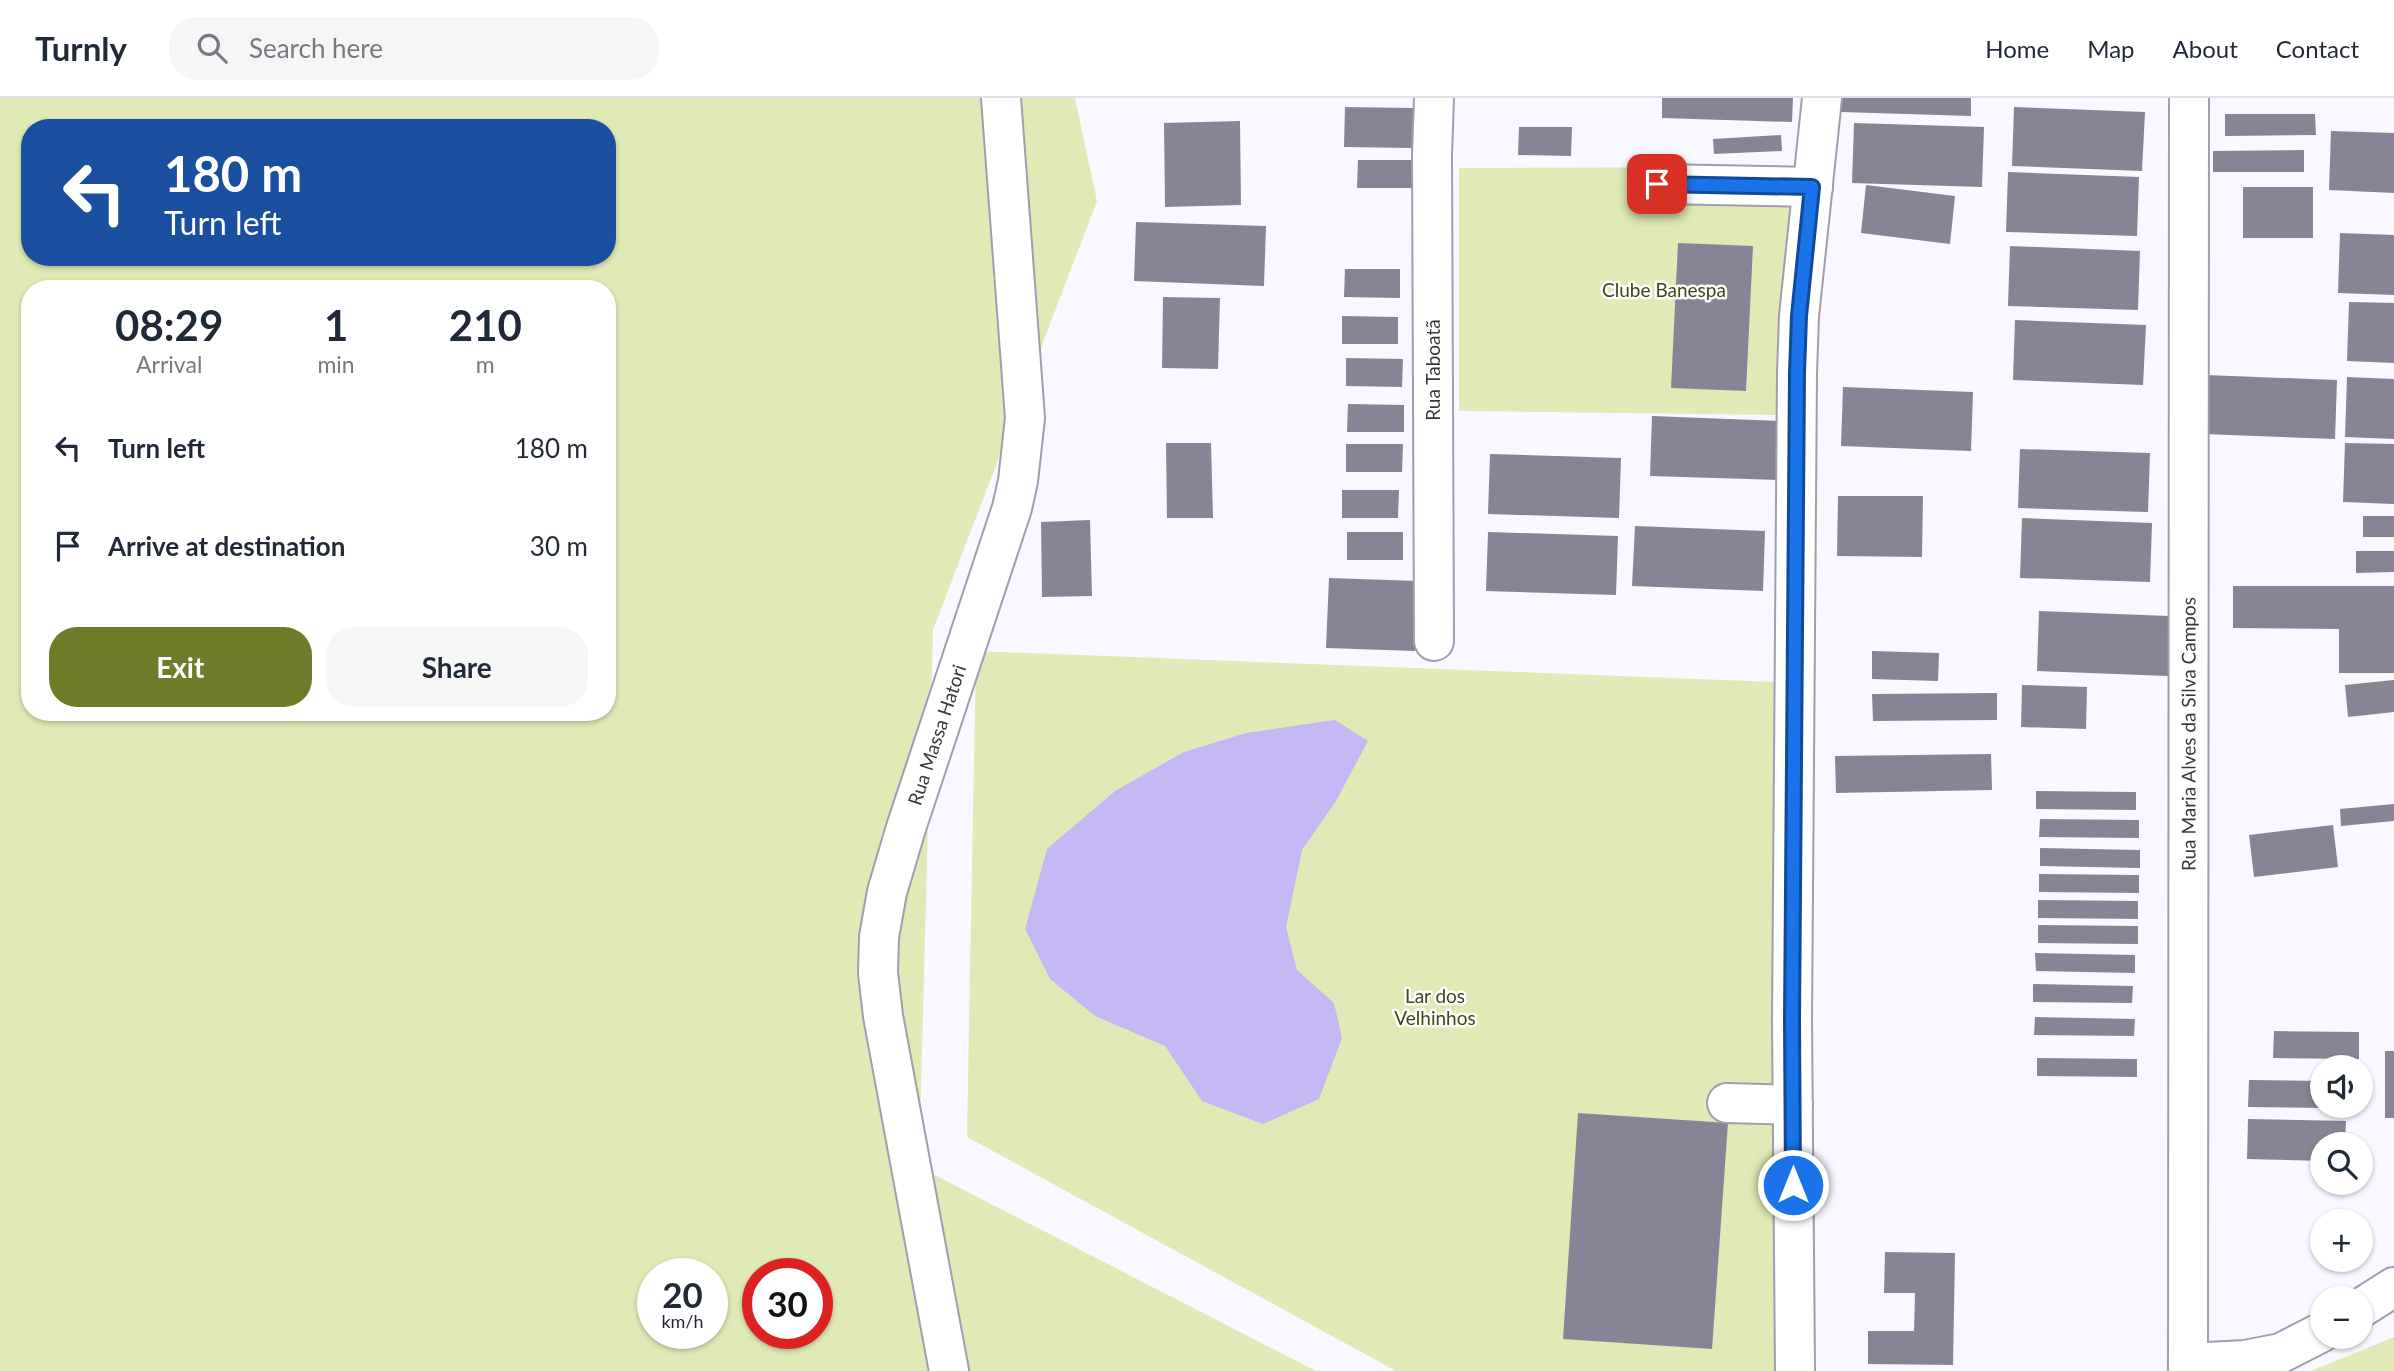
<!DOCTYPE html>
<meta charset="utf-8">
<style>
:root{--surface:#fff;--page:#f6f6f7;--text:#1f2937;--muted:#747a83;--line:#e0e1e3;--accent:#6f7b28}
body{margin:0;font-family:Lato,sans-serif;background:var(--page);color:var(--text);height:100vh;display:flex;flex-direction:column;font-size:26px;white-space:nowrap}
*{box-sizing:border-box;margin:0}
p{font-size:23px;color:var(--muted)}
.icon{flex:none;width:38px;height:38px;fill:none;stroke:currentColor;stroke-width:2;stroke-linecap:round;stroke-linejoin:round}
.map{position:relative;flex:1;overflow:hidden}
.drawer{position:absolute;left:21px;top:182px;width:595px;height:441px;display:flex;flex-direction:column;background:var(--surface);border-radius:28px;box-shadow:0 2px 5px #0004}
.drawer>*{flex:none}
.guide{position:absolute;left:21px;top:21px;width:595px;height:147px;border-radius:28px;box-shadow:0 2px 5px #0004;background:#1a4fa0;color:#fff;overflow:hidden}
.tools{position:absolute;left:2310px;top:957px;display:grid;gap:14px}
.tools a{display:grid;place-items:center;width:63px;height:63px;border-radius:50%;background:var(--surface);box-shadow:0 2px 5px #0004;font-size:35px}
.speed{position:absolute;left:637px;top:1160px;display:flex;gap:14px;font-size:35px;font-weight:700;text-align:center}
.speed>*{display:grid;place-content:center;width:91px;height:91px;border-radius:50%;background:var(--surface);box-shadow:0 2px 5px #0004;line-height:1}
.speed small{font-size:18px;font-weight:400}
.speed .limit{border:10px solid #d22;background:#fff;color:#111}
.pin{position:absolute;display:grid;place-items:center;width:60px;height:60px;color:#fff;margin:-30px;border-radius:14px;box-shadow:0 4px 10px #0006}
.me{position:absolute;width:77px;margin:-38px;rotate:0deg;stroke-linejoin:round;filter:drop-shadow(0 0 5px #0008)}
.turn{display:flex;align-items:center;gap:24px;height:147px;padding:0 28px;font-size:32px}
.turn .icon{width:91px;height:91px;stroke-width:2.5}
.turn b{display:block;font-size:49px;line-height:60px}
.eta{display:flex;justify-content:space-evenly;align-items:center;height:119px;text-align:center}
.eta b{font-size:42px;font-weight:700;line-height:49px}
.action{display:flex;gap:14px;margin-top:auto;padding:14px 28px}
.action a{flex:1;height:80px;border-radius:28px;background:var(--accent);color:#fff;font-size:28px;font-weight:700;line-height:80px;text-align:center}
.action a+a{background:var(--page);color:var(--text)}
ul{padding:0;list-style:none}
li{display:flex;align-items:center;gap:21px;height:98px;padding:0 28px}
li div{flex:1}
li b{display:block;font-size:26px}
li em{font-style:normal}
header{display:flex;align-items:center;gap:42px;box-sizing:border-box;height:98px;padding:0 35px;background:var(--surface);border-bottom:2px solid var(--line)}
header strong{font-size:33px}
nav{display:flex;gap:38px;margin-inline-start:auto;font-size:24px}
.search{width:490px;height:63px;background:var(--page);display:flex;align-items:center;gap:18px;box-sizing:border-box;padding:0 24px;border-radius:28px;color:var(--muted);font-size:26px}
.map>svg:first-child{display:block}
</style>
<header>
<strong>Turnly</strong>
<div class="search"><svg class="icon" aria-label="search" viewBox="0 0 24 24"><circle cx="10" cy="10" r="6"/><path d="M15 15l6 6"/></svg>Search here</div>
<nav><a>Home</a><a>Map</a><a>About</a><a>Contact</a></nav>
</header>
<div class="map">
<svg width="2394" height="1273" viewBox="0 0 2394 1273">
<rect width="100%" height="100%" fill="#f9f7ff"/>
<!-- green -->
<g fill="#dfeab6" fill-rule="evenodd">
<path d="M 0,0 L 1075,0 L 1097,103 L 933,532 L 919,1069 L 1316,1273 L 0,1273 ZM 30,30 L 607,30 L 607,159 L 30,159 ZM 30,191 L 607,191 L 607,614 L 30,614 ZM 653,1176 L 712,1176 L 712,1236 L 653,1236 ZM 758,1176 L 817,1176 L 817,1236 L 758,1236 Z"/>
<polygon points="1801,69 1785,317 1459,313 1459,70"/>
<polygon points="976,553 1774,584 1777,1273 1396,1273 967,1039"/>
<polygon points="2394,1239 2394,1273 2311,1273"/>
</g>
<!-- water -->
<polygon fill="#c5b6f4" points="1335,622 1368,643 1336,703 1302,752 1286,829 1297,872 1334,905 1342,940 1319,1001 1263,1026 1202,1003 1165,948 1095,918 1050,881 1025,831 1047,751 1115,693 1184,654 1246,635"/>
<!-- building -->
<g fill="#888496">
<polygon points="1662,0 1793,0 1792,24 1662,20"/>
<polygon points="1841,0 1971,0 1971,18 1841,14"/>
<polygon points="1345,9 1413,10 1413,50 1344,49"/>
<polygon points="2014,9 2145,14 2142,73 2012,68"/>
<polygon points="2225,16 2315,16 2316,37 2225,38"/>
<polygon points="1240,23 1241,107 1165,109 1164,25"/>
<polygon points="1854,25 1984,29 1982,89 1852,85"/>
<polygon points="1519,29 1572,29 1571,58 1518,57"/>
<polygon points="2331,33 2394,35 2394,95 2329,92"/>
<polygon points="1781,37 1782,53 1714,56 1713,41"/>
<polygon points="2304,52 2304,74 2213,74 2213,53"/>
<polygon points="1358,62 1414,62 1414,90 1357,90"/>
<polygon points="2008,74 2139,79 2137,138 2006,134"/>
<polygon points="1866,87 1955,98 1950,146 1861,135"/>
<rect x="2243" y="89" width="70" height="51"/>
<polygon points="1136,124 1266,128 1264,188 1134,183"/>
<polygon points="2340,135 2394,137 2394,197 2338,195"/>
<polygon points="1678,145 1753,148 1746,293 1671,290"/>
<polygon points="2010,148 2140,153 2138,212 2008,208"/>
<polygon points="1345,171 1400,171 1400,200 1344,199"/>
<polygon points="1163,199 1220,200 1218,271 1162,270"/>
<polygon points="2349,204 2394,205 2394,265 2347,263"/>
<polygon points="1342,218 1398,219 1398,246 1342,246"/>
<polygon points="2015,222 2146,227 2143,287 2013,282"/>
<polygon points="1346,260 1403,261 1402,289 1346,288"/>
<polygon points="2206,277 2337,282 2335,341 2204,336"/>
<polygon points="2347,279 2394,281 2394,341 2345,339"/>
<polygon points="1843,289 1973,294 1971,353 1841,348"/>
<polygon points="1348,306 1404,307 1404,334 1347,334"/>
<polygon points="1652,318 1782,323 1780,382 1650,378"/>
<polygon points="1166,345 1211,345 1213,420 1167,420"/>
<polygon points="2345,345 2394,346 2394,406 2343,404"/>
<polygon points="1346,346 1403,346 1402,374 1346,374"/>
<polygon points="2020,351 2150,355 2148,414 2018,410"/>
<polygon points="1490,356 1621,360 1619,420 1488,416"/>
<polygon points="1342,392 1399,392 1398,420 1342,420"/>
<polygon points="1838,398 1923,398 1922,459 1837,458"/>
<rect x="2363" y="418" width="31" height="21"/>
<polygon points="2022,420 2152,425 2150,484 2020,480"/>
<polygon points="1090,422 1092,498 1042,499 1041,424"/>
<polygon points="1635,428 1765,433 1763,493 1632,488"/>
<rect x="1347" y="434" width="56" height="28"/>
<polygon points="1488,434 1618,438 1616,497 1486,493"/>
<polygon points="2356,453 2394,453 2394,474 2356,475"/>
<polygon points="1329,480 1418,483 1415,553 1326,550"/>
<polygon points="2233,488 2394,488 2394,575 2339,575 2339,531 2233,530"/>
<polygon points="2039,513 2169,518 2168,578 2037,573"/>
<polygon points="1872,553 1939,555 1938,583 1872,581"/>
<polygon points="2394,582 2394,614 2348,619 2345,587"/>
<polygon points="2022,587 2087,589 2086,631 2021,629"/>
<polygon points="1997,595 1997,622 1873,623 1872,596"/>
<polygon points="1991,656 1992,692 1836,695 1835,658"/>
<polygon points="2036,693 2136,694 2136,712 2036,711"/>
<polygon points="2394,706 2394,723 2341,728 2340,711"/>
<polygon points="2040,721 2139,722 2139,740 2039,739"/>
<polygon points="2333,727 2338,769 2254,779 2249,737"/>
<polygon points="2040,750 2140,752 2140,770 2040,768"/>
<polygon points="2039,776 2139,777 2139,795 2039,794"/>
<polygon points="2038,802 2138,803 2138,821 2038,820"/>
<polygon points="2038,827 2138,828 2138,846 2038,845"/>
<polygon points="2035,855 2135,857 2135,875 2036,873"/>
<polygon points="2033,886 2133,888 2132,905 2033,904"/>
<polygon points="2035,919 2135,921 2134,938 2034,937"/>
<polygon points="2274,933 2359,934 2359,961 2273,960"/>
<rect x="2385" y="953" width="9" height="67"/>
<polygon points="2037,960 2137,961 2137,979 2037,978"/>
<polygon points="2249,982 2322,983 2322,1010 2248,1009"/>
<polygon points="1578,1015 1728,1025 1712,1251 1563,1241"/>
<polygon points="2248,1021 2346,1023 2345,1046 2322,1046 2322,1063 2247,1061"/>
<polygon points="1885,1154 1955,1155 1953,1267 1868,1266 1868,1233 1914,1233 1915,1195 1884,1195"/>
</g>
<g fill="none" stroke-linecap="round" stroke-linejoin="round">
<!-- minor casing -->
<g stroke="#a19daf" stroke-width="42">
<g id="minor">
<polyline points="1657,86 1813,89"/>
<polyline points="1434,543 1432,57 1434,0"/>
<polyline points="1727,1005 1793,1007"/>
<polyline points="2361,1210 2394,1189"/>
<polyline points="2188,1265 2245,1262 2281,1255 2322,1234"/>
<path id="s1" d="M 949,1273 L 883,918 L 878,875 L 879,839 L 887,794 L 906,730 L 1012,410 L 1018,383 L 1025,320 L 1001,0"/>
<polyline points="1795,1273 1792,922 1797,275 1799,218 1822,0"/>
<path id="s2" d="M 2188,1273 L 2189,0"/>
</g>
</g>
<!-- minor -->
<use href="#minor" stroke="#fff" stroke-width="38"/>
</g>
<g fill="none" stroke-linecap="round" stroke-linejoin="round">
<!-- route casing -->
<g stroke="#114b97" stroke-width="18">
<polyline id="route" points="1657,86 1812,89 1799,218 1797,275 1792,922 1793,1087"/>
</g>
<!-- route -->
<use href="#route" stroke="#1a73e8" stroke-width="12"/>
</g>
<g text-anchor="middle" stroke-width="5" stroke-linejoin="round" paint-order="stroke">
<!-- park labels -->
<g font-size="19" fill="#404818" stroke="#fff">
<text x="1664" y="199">Clube Banespa</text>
<text x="1435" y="905">Lar dos<tspan x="1435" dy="22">Velhinhos</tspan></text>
</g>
<!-- street labels -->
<g font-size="19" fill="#39383f" stroke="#fff">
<text transform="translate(1433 272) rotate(-90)" y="7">Rua Taboatã</text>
<text dy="7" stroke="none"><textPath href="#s1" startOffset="651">Rua Massa Hatori</textPath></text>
<text dy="7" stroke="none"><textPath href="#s2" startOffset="637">Rua Maria Alves da Silva Campos</textPath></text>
</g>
</g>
</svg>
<div class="tools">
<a><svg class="icon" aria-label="sound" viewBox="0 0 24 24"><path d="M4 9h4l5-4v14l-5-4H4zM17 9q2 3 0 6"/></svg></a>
<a><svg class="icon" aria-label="search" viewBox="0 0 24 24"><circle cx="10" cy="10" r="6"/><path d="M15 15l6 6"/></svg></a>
<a>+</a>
<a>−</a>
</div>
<div class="speed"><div>20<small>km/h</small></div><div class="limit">30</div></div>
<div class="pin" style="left:1657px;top:86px;background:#d93025"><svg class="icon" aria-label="arrive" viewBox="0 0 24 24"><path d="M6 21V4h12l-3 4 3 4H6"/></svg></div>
<svg class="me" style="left:1793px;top:1087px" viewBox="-20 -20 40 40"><circle r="17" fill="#1a73e8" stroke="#fff" stroke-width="3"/><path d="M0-11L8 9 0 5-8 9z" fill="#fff"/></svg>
<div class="guide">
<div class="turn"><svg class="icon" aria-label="left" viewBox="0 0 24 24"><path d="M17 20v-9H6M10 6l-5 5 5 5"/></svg><div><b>180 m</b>Turn left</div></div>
</div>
<section class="drawer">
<div class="eta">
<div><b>08:29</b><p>Arrival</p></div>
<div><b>1</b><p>min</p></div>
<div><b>210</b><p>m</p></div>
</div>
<ul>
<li><svg class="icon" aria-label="left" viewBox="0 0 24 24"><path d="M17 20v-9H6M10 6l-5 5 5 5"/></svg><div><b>Turn left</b></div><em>180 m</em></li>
<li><svg class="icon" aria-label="arrive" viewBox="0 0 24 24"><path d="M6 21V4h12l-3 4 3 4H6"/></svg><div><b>Arrive at destination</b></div><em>30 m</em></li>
</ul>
<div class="action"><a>Exit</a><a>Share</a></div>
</section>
</div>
